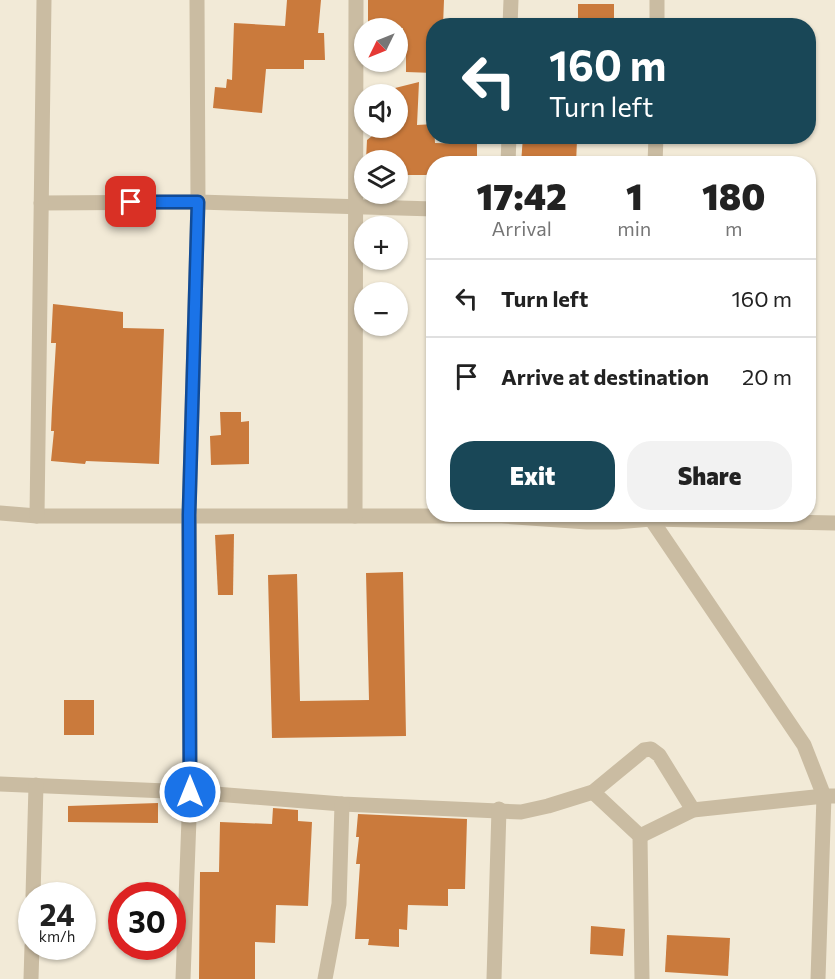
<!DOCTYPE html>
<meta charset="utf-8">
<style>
:root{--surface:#fff;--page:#f2f2f2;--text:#222;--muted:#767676;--line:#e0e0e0;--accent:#194757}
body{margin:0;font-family:Commissioner,sans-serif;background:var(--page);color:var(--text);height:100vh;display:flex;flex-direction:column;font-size:22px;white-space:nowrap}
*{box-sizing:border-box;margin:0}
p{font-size:20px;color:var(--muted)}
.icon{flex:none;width:33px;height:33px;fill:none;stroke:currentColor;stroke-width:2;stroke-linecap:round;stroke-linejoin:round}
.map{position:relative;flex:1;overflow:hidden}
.drawer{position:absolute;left:426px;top:156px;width:390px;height:366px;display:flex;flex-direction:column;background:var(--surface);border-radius:24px;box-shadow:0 2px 4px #0004}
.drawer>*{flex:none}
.banner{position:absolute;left:426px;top:18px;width:390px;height:126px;border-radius:24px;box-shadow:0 2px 4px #0004;background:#194757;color:#fff;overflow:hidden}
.needle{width:39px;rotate:227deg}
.tools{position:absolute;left:354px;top:18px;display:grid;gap:12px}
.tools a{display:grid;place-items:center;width:54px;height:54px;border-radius:50%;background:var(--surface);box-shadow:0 2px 4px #0004;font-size:30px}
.speed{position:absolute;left:18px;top:882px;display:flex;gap:12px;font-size:30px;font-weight:700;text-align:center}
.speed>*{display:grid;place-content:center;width:78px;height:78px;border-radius:50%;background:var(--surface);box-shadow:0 2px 4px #0004;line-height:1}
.speed small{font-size:15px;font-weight:400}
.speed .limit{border:9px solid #d22;background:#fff;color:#111}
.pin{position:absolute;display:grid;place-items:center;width:51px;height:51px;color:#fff;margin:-26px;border-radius:12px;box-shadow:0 3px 9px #0006}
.me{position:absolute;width:66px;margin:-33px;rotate:0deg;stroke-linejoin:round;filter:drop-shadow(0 0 4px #0008)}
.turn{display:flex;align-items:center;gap:21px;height:126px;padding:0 24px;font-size:27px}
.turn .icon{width:78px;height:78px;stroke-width:2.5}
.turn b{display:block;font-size:42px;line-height:51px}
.eta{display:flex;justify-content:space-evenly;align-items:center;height:102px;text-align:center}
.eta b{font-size:36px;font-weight:800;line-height:42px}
.cta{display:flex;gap:12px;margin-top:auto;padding:12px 24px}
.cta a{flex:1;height:69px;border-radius:24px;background:var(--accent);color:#fff;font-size:24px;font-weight:800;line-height:69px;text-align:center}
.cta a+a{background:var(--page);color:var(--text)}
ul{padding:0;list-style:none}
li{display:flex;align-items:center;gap:18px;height:78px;padding:0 24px;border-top:2px solid var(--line)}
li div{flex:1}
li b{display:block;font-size:22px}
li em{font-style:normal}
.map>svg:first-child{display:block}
</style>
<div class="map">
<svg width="835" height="979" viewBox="0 0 835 979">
<rect width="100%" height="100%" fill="#f2ead7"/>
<!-- building -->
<g fill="#ca7a3c">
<polygon points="287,0 321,0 318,33 324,33 325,60 304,60 304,69 266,69 262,113 213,108 215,87 226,88 227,79 232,80 234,23 285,26"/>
<polygon points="368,0 444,0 443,26 434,26 434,73 406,72 406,36 402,36 403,28 368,28"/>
<rect x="578" y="4" width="36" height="22"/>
<polygon points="419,82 417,125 434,124 435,143 477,144 477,164 434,164 434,175 398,175 398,160 366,160 367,140 382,128 398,128 398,94 393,94 395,88"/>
<polygon points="523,136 564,136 577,140 576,164 521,164"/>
<polygon points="53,304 123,312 123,328 164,329 159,464 86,461 85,464 51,461 54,431 51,431 52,408 56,343 51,343"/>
<polygon points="220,412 241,412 241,422 249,421 249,464 211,465 210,436 221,435"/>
<polygon points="234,534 233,595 218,595 215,535"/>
<polygon points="403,572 406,736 272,738 268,575 297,574 300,701 369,700 366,573"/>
<rect x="64" y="700" width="30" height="35"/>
<polygon points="158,803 158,823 68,822 68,806"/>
<polygon points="273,808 298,810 298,821 312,822 308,906 276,905 275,943 255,942 255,979 199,979 200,872 219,872 220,822 272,824"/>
<polygon points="358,814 467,819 465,889 448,889 448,906 408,905 407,930 399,929 399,947 368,945 369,939 355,939 360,864 356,864 359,837 356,837"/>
<polygon points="591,926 625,929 623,956 590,954"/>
<polygon points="667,935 730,938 728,976 665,972"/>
</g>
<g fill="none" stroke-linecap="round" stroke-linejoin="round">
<!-- minor -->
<g stroke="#cabca2" stroke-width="15">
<polyline points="510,26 511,0"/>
<polyline points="657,26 657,0"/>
<polyline points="508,164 509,136"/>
<polyline points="655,164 656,136"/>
<polyline points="41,203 198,202 434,209"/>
<polyline points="0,513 37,516 502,516 587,522 616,522 651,519 835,523"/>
<polyline points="651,514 651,519 804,745 824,796 835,796"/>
<polyline points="37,516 44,0"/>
<polyline points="355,516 356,0"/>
<polyline points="0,784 190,792 342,804 521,812 548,806 593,792 644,750 651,749 659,755 693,810"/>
<polyline points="593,792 640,836 642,979"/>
<polyline points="640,836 693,810 824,796 818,979"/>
<polyline points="33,896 36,785"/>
<polyline points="31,979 32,946"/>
<polyline points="183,979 190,792 189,515 198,202 197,0"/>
<polyline points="325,979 339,904 342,804"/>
<polyline points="494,979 499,809"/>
</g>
</g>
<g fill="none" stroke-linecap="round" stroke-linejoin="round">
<!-- route casing -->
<g stroke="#114b97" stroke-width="15">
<polyline id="route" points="131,202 198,202 189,515 190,792"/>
</g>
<!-- route -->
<use href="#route" stroke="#1a73e8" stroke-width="10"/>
</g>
</svg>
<div class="tools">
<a><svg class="needle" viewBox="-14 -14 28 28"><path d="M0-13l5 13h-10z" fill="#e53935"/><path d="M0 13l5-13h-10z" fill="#767676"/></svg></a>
<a><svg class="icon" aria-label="sound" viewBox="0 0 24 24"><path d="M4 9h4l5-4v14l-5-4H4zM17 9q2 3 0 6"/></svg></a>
<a><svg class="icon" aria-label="layers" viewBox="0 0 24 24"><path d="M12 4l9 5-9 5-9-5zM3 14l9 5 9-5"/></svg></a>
<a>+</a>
<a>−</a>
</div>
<div class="speed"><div>24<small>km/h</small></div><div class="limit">30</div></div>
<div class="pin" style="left:131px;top:202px;background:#d93025"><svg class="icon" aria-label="arrive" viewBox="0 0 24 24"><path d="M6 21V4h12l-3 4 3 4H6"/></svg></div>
<svg class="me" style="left:190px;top:792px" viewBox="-20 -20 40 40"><circle r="17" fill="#1a73e8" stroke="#fff" stroke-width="3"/><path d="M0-11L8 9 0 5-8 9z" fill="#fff"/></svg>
<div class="banner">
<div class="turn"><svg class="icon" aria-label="left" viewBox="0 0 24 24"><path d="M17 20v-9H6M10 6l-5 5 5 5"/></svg><div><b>160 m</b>Turn left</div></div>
</div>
<section class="drawer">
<div class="eta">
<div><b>17:42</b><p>Arrival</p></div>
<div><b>1</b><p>min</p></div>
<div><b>180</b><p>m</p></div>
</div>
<ul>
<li><svg class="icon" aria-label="left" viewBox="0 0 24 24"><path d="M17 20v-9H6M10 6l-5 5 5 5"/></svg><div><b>Turn left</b></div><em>160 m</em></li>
<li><svg class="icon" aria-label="arrive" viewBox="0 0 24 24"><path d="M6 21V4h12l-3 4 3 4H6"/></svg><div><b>Arrive at destination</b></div><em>20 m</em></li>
</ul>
<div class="cta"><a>Exit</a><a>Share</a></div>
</section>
</div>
